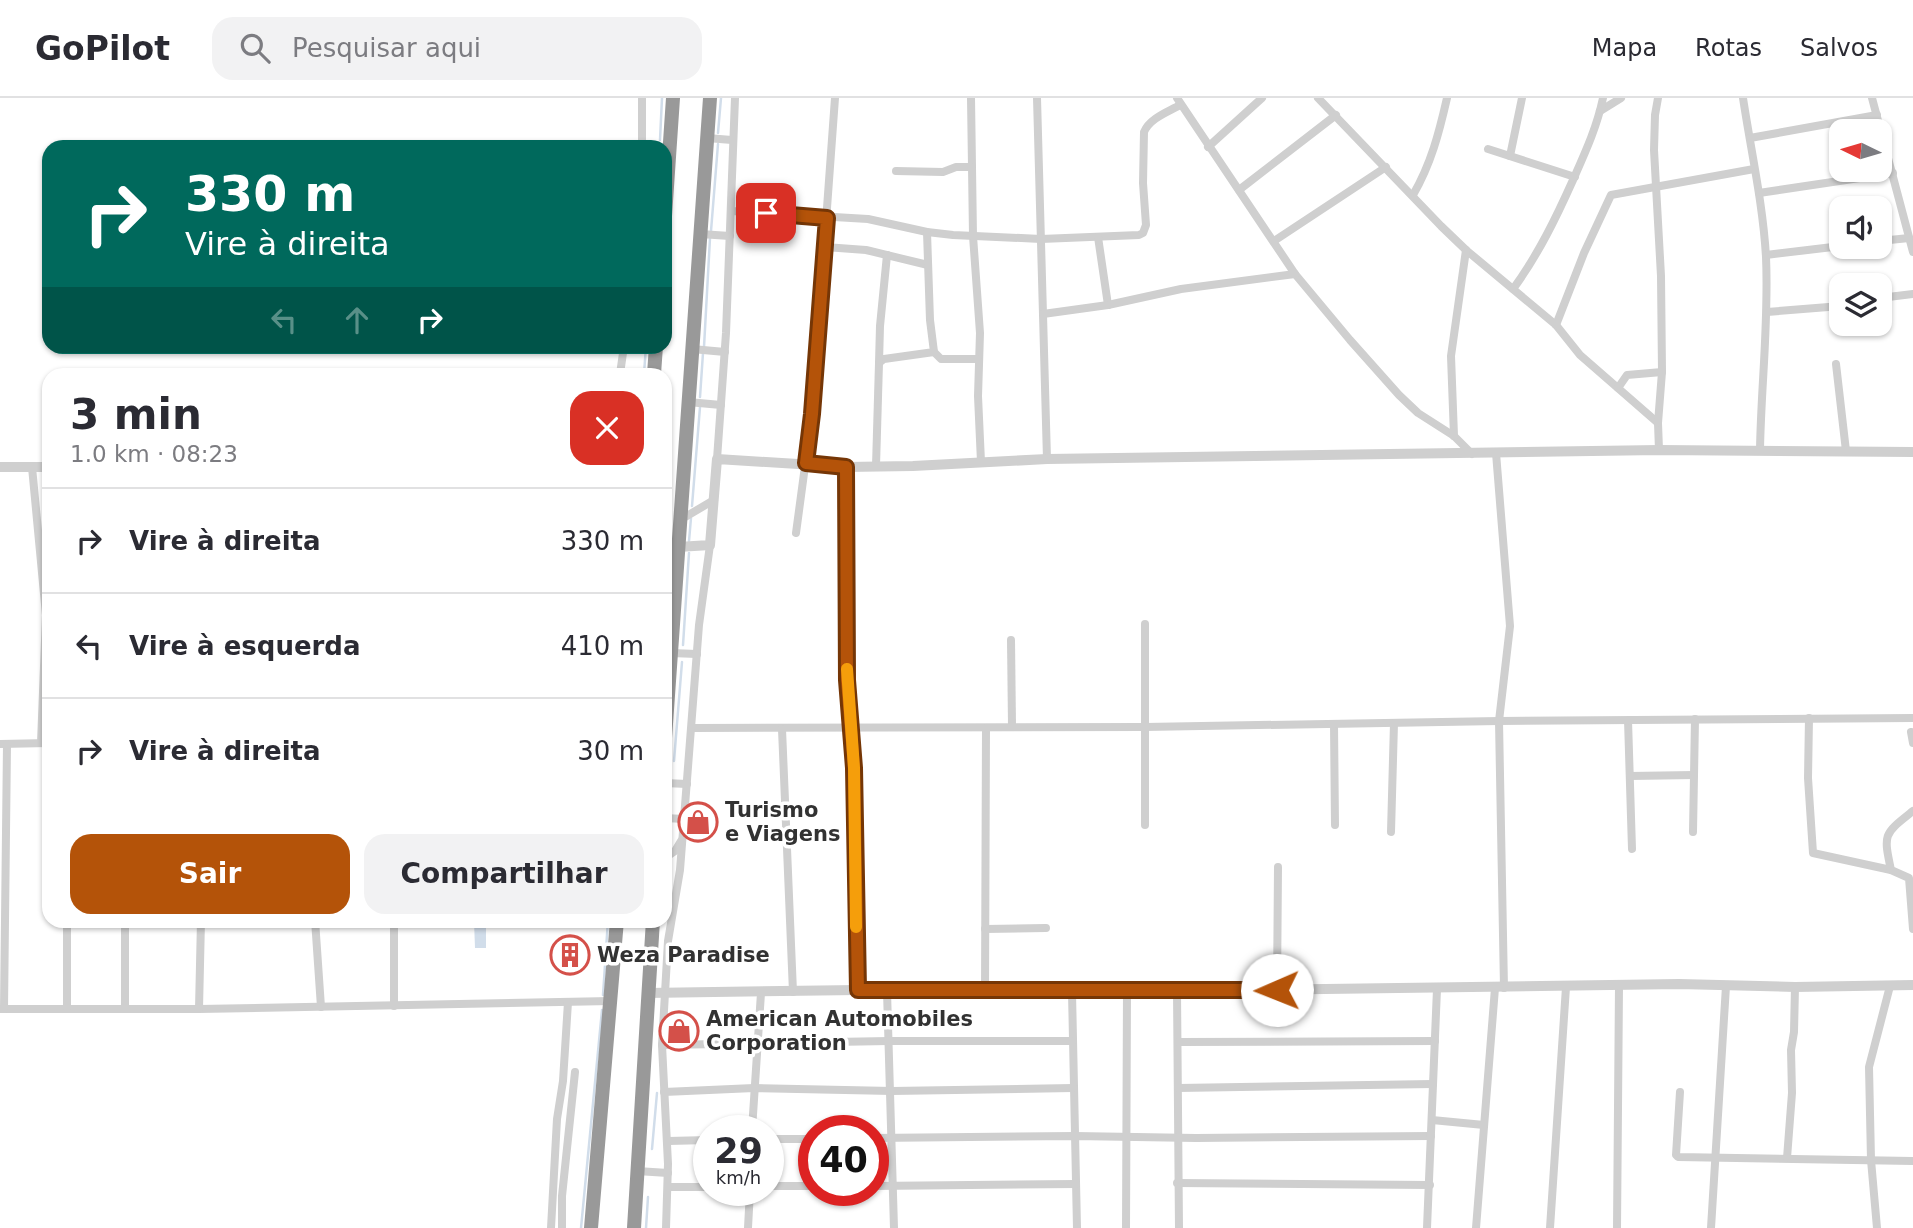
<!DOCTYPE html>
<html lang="pt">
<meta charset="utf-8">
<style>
:root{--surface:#fff;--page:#f2f2f3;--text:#2b2b33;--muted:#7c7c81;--line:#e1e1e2;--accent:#b45309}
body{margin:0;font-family:"DejaVu Sans",sans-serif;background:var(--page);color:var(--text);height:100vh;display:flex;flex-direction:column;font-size:26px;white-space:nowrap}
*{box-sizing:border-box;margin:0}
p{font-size:23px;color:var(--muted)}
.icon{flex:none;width:38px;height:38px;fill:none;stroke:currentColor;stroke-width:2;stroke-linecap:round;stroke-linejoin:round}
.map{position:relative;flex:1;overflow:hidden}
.side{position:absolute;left:42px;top:270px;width:630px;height:560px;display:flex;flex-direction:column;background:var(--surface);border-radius:21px;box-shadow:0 2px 5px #0004}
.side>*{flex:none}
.guide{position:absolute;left:42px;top:42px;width:630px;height:214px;border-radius:21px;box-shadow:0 2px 5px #0004;background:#00695c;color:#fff;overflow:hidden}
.needle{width:46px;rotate:275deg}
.fabs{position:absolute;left:1829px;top:21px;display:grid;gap:14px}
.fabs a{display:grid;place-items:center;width:63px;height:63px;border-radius:14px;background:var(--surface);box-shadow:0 2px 5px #0004;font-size:35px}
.speed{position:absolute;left:693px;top:1017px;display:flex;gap:14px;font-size:35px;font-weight:700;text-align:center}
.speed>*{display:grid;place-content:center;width:91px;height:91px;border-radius:50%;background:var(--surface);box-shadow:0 2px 5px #0004;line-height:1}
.speed small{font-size:18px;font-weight:400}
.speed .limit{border:10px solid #d22;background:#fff;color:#111}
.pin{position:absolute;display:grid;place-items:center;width:60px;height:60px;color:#fff;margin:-30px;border-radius:14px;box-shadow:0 4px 10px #0006}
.me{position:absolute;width:77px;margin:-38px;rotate:269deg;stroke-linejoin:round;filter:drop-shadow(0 0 5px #0008)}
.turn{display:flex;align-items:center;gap:24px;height:147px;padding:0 28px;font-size:32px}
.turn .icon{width:91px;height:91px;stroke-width:2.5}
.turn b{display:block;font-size:49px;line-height:60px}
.lanes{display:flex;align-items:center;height:66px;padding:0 28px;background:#0003;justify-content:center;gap:35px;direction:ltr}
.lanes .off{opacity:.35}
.round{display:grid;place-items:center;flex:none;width:74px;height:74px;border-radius:21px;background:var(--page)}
.head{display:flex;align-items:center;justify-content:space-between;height:119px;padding:0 28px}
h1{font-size:42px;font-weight:800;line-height:52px}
.button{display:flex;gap:14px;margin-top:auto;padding:14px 28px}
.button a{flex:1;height:80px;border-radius:21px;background:var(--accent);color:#fff;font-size:28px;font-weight:800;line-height:80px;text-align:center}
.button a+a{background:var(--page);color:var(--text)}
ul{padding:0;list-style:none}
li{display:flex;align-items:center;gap:21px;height:105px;padding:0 28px;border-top:2px solid var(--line)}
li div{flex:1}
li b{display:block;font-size:26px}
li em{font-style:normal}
header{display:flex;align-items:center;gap:42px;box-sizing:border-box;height:98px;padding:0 35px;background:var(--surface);border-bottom:2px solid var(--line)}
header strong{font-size:33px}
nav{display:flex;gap:38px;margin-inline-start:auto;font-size:24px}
.search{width:490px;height:63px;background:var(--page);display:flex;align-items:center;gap:18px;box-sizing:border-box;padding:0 24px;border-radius:21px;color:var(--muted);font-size:26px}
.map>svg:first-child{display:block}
</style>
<header>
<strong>GoPilot</strong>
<div class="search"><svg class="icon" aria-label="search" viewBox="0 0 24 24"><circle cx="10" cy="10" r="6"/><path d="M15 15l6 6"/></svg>Pesquisar aqui</div>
<nav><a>Mapa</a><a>Rotas</a><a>Salvos</a></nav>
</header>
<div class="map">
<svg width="1913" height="1130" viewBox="0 0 1913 1130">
<rect width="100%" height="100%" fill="#fff"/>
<!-- water -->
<polygon fill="#d1ddea" points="474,823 486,823 486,850 475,850"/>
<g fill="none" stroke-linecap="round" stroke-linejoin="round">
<!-- stream -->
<g stroke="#d1ddea" stroke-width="2.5">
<polyline points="718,35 721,0"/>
<polyline points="660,42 662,0"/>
<polyline points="711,133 718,46"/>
<polyline points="704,249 710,140"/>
<polyline points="644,276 646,248"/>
<polyline points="700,299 703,255"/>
<polyline points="692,408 700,309"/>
<polyline points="689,443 691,420"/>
<polyline points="683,547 689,455"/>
<polyline points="674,663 682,564"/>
<polyline points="603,897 608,822"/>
<polyline points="652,1051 657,995"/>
<polyline points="581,1130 602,912"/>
<polyline points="646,1130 648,1099"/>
</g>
<!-- minor -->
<g stroke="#cfcfcf" stroke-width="8">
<polyline points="971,0 973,138 980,235 978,298 981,364"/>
<polyline points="1037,0 1047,361"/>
<polyline points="1177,0 1295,176 1350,242 1399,297 1418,315 1454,338 1472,356"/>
<polyline points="1318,0 1441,128 1466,152 1556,227 1580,257 1658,325 1659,352"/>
<path d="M 1743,0 C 1751,53 1763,106 1766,159 C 1769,224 1761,288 1760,352"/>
<polyline points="1872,0 1913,154"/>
<polyline points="1600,13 1621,0"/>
<polyline points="707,40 732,42"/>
<polyline points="1750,40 1877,17"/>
<polyline points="642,49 642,0"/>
<polyline points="1208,49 1262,0"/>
<polyline points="1488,51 1575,79"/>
<polyline points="1510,58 1522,0"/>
<polyline points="896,73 943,74 956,69 972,69"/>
<polyline points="1239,92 1336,17"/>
<polyline points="1759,95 1893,75"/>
<path d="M 1413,97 C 1431,66 1439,35 1447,0"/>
<path d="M 731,113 L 868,121 L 927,134 L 953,137 L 1041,141 L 1139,137 L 1143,135 L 1146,127 L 1143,85 L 1144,34 C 1150,20 1168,14 1180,7"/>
<polyline points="700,136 730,138"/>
<polyline points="1098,139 1108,207"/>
<polyline points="1274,143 1386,69"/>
<polyline points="1880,143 1909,140"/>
<polyline points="825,149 866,152 928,167"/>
<polyline points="887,157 880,228 879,265 884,261 934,254 930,222 927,134"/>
<polyline points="1766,157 1841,148"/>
<path d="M 1513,191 C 1538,157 1556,120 1573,82 C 1585,55 1597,29 1603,0"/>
<polyline points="1880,200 1913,196"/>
<polyline points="1767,214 1841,208"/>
<polyline points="1043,216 1108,207 1181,191 1295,176"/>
<polyline points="1556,227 1584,155 1611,97 1754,71"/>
<polyline points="692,251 725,254"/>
<polyline points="934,254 941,261 978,261"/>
<polyline points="1836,266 1846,353"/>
<polyline points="620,276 624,248"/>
<polyline points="1618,290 1627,277 1662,274"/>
<polyline points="688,304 721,307"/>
<polyline points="1658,325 1662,274 1661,178 1654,52 1655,17 1658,0"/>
<polyline points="1454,338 1451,258 1466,152"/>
<polyline points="1496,355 1510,528 1499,623 1504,890"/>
<polyline points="717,361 726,235 735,0"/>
<polyline points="876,368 879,265"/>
<polyline points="32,369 46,517 41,645"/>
<polyline points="846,369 847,582 854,670 858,892"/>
<polyline points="680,422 714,402"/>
<polyline points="796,435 812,316 835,0"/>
<polyline points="1145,526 1145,727"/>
<polyline points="1011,542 1012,628"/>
<polyline points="671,555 697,556"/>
<polyline points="1809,620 1808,680 1813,755 1891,772"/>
<polyline points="1628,622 1632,751"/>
<polyline points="1334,626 1335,727"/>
<polyline points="692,630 1145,629 1499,623 1913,620"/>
<polyline points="782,631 793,894"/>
<polyline points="1911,634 1913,645"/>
<polyline points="0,646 49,645"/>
<polyline points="1630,678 1694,677"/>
<polyline points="665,685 687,686"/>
<path d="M 1913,713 C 1884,736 1883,735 1891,772 L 1909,780 L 1913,831"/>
<polyline points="665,720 684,721"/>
<polyline points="1391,734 1394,625"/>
<polyline points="1693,734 1695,621"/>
<polyline points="665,760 675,753 681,743"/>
<polyline points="125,822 125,910"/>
<polyline points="315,822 321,909"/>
<polyline points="315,825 326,822"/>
<polyline points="985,831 1046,830"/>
<polyline points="1277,892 1278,769"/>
<polyline points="887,893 894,1130"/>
<polyline points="1177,893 1179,1130"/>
<polyline points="985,894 986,630"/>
<polyline points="1072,894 1077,1130"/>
<polyline points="394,908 394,822"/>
<polyline points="0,911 199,911 611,903"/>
<polyline points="4,911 7,646"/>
<polyline points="67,911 67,822"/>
<polyline points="199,911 201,822"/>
<polyline points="1178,944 1435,943"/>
<polyline points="662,947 889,943 1072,943"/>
<polyline points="1178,990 1433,986"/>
<polyline points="664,994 754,990 892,993 1073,990"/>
<polyline points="1680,994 1676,1057 1678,1059 1913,1063"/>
<polyline points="1432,1022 1484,1027"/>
<polyline points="752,1032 761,895"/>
<polyline points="873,1040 1075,1038 1196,1040 1431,1038"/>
<polyline points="768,1041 814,1041"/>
<polyline points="668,1043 709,1042"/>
<polyline points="1787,1060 1792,995 1791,952 1794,934 1795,889"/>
<polyline points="637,1073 668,1075"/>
<polyline points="1177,1085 1430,1087"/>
<polyline points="768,1088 814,1088"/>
<polyline points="873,1088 1076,1086"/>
<polyline points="668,1089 709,1089"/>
<polyline points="551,1130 557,1021 563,983 568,904"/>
<polyline points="562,1130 562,1098 575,974"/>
<polyline points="666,1130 668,1066 662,947 668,843 680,772 699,527 710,447"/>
<polyline points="748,1130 750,1092"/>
<polyline points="1126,1130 1127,892"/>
<polyline points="1427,1130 1437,891"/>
<polyline points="1476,1130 1495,890"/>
<polyline points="1550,1130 1566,889"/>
<polyline points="1617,1130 1619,888"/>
<polyline points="1711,1130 1726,888"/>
<polyline points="1877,1130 1871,1062 1869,969 1890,888"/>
</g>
<!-- tertiary -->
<g stroke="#cfcfcf" stroke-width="10">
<polyline points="0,369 49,369"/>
<polyline points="678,449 710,447 717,361 846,369 913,368 1047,361 1659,352 1913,354"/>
<polyline points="647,895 858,892 1177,893 1679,886 1795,889 1913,887"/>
</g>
<!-- motorway -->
<g stroke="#999" stroke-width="14">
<polyline points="665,118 673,0"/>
<polyline points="654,276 656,248"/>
<polyline points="665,640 710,0"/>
<polyline points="591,1130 617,822"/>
<polyline points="634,1130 653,822"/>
</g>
</g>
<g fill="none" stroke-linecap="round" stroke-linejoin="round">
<!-- route casing -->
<g stroke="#753606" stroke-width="18">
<polyline id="route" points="766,115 827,120 812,316 806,365 846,369 847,582 854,670 858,892 1277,892"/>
</g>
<!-- route -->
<use href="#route" stroke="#b45309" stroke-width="12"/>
<!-- slow -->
<polyline stroke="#f59e0b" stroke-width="12" points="847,571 854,670 856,829"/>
</g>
<!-- icons -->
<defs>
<g id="shop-ring" transform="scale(2.0125)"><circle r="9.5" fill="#fff" stroke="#d45049" stroke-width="1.5"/><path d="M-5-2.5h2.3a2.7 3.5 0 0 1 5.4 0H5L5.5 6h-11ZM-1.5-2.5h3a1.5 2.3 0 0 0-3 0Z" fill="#d45049"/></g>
<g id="building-ring" transform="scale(2.0125)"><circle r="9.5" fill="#fff" stroke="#d45049" stroke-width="1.5"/><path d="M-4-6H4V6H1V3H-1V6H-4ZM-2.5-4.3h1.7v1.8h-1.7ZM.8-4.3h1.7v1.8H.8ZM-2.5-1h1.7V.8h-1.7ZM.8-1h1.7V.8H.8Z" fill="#d45049"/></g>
</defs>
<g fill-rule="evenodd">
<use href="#shop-ring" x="698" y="724"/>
<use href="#building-ring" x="570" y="857"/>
<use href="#shop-ring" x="679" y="933"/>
</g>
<g text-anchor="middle" stroke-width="7" stroke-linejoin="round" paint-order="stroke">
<!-- poi labels -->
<g font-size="21" font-weight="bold" fill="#323232" stroke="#fff" text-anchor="start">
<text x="725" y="719">Turismo<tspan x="725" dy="24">e Viagens</tspan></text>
<text x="597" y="864">Weza Paradise</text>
<text x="706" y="928">American Automobiles<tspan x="706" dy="24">Corporation</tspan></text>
</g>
</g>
</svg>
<div class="fabs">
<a><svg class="needle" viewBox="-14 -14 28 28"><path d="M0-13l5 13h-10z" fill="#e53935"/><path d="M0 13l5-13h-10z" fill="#7c7c81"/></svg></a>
<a><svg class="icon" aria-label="sound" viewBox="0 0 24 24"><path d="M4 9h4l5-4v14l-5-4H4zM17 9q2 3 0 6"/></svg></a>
<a><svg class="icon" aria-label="layers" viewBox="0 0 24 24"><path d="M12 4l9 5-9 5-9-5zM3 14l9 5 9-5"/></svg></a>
</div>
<div class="speed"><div>29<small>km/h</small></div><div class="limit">40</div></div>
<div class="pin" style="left:766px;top:115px;background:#d93025"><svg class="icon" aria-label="arrive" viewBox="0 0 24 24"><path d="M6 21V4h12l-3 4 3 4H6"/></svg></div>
<svg class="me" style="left:1277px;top:892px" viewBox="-20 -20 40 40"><circle r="19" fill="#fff"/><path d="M0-13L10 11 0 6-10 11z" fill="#b45309"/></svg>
<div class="guide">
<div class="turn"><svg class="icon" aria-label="right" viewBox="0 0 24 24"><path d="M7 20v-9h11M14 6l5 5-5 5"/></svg><div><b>330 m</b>Vire à direita</div></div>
<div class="lanes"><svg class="icon off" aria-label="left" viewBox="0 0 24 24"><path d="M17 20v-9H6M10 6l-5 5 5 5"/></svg><svg class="icon off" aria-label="ahead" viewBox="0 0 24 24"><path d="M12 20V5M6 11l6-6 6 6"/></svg><svg class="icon" aria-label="right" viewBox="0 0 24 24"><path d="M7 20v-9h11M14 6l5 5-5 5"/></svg></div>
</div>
<section class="side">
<div class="head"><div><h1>3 min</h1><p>1.0 km · 08:23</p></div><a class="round" style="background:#d93025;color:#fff"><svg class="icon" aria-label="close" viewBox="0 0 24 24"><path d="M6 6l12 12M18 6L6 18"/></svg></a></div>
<ul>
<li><svg class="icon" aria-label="right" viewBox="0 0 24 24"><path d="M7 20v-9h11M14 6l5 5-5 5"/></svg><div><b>Vire à direita</b></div><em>330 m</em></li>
<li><svg class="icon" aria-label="left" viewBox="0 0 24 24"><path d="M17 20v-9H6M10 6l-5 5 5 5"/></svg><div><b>Vire à esquerda</b></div><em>410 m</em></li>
<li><svg class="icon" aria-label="right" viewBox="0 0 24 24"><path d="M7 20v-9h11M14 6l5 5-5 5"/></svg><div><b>Vire à direita</b></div><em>30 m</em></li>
</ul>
<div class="button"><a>Sair</a><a>Compartilhar</a></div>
</section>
</div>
